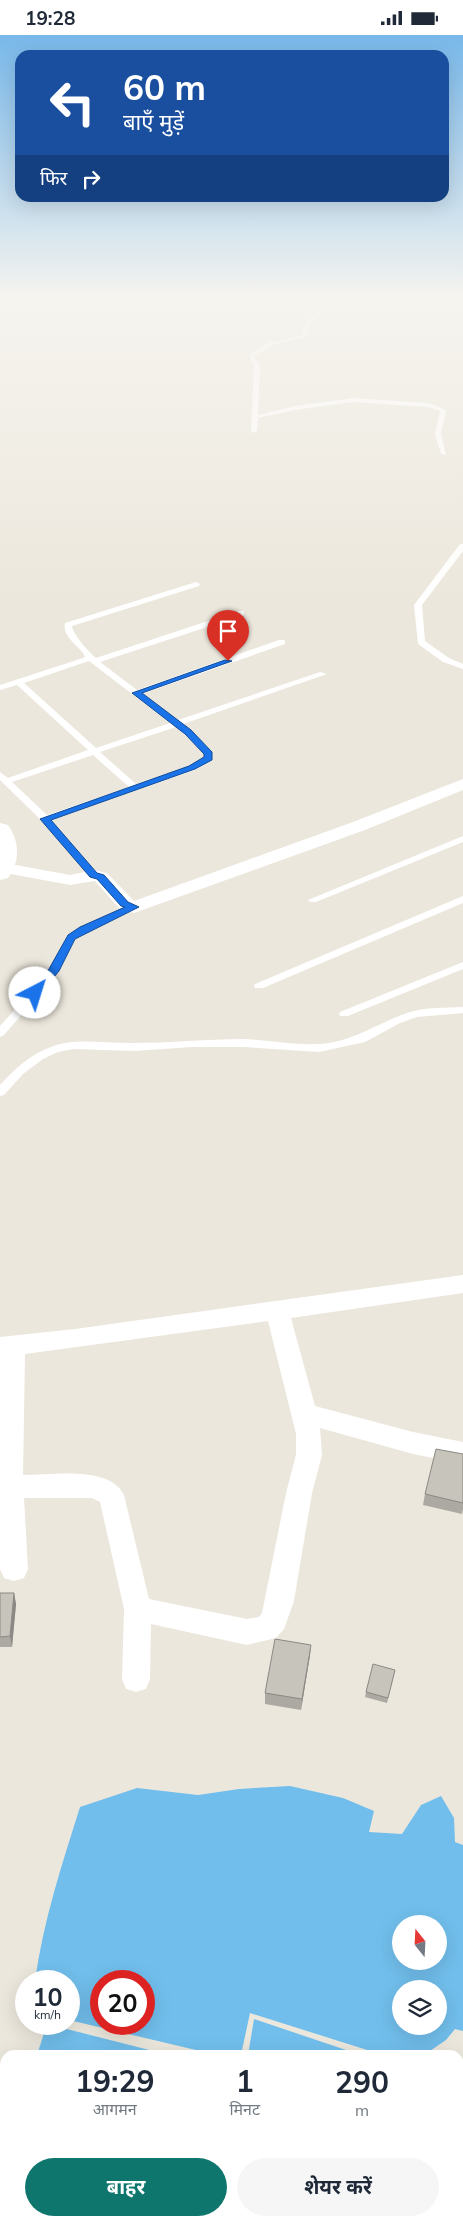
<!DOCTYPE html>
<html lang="hi">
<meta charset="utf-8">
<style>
:root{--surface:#fff;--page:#f6f6f7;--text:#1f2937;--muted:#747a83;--accent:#0f766e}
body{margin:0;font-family:Mulish,"Noto Sans Devanagari",sans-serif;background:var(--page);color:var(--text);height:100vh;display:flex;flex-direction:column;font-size:19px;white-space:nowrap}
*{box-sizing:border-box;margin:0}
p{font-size:16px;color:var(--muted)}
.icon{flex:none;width:28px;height:28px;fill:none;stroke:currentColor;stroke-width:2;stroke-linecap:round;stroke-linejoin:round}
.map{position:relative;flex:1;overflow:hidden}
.side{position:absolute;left:0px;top:2015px;width:464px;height:176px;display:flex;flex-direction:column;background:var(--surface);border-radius:15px 15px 0 0;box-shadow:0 5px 20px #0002}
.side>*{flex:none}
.banner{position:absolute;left:15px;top:15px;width:434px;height:152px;border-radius:15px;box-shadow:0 5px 20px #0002;background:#1a4fa0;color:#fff;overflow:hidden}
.needle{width:32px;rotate:342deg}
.fabs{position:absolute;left:392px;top:1880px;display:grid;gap:10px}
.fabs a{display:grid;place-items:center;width:55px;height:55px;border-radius:50%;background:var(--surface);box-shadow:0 5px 20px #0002;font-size:25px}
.speed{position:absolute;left:15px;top:1935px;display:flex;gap:10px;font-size:25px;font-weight:700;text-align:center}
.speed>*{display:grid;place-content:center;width:65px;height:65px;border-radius:50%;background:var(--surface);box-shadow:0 5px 20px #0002;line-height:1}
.speed small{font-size:12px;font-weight:400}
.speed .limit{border:8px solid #d22;background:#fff;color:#111}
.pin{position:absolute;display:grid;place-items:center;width:42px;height:42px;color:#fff;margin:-51px -21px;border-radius:50% 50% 50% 0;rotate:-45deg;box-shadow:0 0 5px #0007}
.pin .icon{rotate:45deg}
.me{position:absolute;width:55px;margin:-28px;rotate:40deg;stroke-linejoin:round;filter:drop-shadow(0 0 4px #0008)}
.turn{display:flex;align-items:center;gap:18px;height:105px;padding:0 25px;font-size:22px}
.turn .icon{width:65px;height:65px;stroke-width:2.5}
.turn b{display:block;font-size:35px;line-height:42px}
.then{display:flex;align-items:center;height:48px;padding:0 25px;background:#0003;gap:10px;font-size:19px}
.eta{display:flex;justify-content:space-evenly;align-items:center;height:85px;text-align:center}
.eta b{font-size:30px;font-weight:700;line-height:35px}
.primary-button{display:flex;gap:10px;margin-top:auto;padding:10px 25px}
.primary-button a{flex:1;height:58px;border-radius:30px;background:var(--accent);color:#fff;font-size:20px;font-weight:700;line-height:58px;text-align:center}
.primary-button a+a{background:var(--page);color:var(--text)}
.status{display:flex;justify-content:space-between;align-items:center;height:35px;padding:0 25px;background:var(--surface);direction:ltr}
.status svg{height:14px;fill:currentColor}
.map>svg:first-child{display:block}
</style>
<div class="status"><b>19:28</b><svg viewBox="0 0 49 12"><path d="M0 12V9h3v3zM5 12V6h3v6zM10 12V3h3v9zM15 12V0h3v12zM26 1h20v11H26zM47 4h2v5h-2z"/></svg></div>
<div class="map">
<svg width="463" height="2191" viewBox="0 0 463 2191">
<rect width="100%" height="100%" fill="#ece7dc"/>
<!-- water -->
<g fill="#71beec" fill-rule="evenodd">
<path d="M 290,1751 L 343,1763 L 374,1776 L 369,1797 L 402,1799 L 421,1770 L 441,1761 L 454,1783 L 455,1807 L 463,1810 L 463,1996 L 455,1994 L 446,2005 L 424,2020 L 383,2020 L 250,1978 L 241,2020 L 217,2020 L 69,1985 L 69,1946 L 35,1946 C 43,1887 62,1829 80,1772 L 137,1753 L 198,1760 L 239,1754 ZM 401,1889 L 439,1889 L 439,1926 L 401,1926 ZM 101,1946 L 144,1946 L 144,1989 L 101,1989 ZM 401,1954 L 439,1954 L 439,1991 L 401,1991 Z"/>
<polygon points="254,1984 361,2020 248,2020"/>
<polygon points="47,1989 169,2020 37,2020"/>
<polygon points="5,2118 5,2186 356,2186 354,2191 0,2191 0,2133"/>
</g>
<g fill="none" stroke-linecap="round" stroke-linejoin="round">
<!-- service -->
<g fill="#fff" fill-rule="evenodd">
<path d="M 357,265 L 365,265 C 350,274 326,270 314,284 C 309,289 309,296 306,302 L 272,310 L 254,322 L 260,331 L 258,380 L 295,371 L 353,363 L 429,368 L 446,375 L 441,399 L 446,420 L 441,419 L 435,399 L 440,376 L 428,372 L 353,367 L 295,375 L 258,383 L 257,396 L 254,398 L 251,396 L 254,331 L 249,320 L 268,308 L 301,300 C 310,268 332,275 357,265 Z"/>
<polygon points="460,509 463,509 463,516 422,570 425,606 449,623 463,629 463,634 443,627 418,609 414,570"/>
<path d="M 196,547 L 200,549 L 199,551 L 72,591 C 73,600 89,617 96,623 L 238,576 L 244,576 L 244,580 L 100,627 L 137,655 L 279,605 L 285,605 L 285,609 L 142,659 L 178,685 L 320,637 L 327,639 L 183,689 L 212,716 L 212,726 L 195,735 L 51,785 L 99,840 L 97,842 L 91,842 L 42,786 L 0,745 L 0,737 L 8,743 L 88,715 L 17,650 L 0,655 L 0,650 L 83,623 L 85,622 L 83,618 C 76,609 62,601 65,588 ZM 89,626 L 170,688 L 96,713 L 24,648 ZM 176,692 L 205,719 L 205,723 L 189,731 L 136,749 L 100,717 ZM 93,720 L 129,752 L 47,780 L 12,747 Z"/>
<polygon points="463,801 463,807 316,867 310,867 308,865"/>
<polygon points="463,861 463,868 263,953 255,953 254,951 255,949"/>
<polygon points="134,869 139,872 137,874 87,896 75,904 58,938 4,1000 0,1002 0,991 50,935 67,900 81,892"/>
<polygon points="463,927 463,934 348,981 340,981 339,979 340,977"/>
<path d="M 463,972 L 463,978 L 417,982 L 400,988 L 365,1007 L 319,1017 L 244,1012 L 192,1012 L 134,1016 L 73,1014 L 58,1017 L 43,1024 L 23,1039 L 4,1060 L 0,1061 L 0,1050 C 15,1034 30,1019 51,1012 C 77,1002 106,1009 133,1008 C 170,1008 206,1004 243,1004 C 268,1005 293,1010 318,1009 C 352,1008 379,987 410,977 C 426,972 446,973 463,972 Z"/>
</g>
<!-- minor -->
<g fill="#fff" fill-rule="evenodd">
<polygon points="463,744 463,755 365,795 134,878 119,873 95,846 70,850 0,837 0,829 5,828 70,840 94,835 107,838 134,866 353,787"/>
<path d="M 463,1240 L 463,1258 L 291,1283 L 315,1371 L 413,1397 L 463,1407 L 463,1429 L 413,1419 L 320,1393 L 322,1420 L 312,1458 L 294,1566 L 284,1594 L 276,1603 L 247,1610 L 151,1589 L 150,1644 L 146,1654 L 136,1657 L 126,1654 L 122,1644 L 124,1574 L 100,1467 L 92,1463 L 24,1463 L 28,1534 L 24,1543 L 14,1546 L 4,1543 L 0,1534 L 0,1302 L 75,1294 ZM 268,1286 L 296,1399 L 296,1420 L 286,1458 L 262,1578 L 259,1582 L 247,1584 L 149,1564 L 124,1460 C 110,1430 51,1440 23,1440 L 25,1319 Z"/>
</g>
<!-- tertiary -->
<path fill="#fff" fill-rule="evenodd" d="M 0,788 L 8,790 C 20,807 20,827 8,843 L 0,845 Z"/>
</g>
<!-- wall -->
<g fill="#aba9a2">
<polygon points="463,1419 463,1474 462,1479 423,1470 425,1459"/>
<polygon points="0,1558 14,1558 16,1569 12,1612 0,1612"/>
<polygon points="310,1620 301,1675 265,1669 265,1658"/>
<polygon points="395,1635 387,1668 365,1662 366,1657"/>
</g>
<!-- shaded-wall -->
<g fill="#8b8984">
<polygon points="14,1558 16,1569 12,1612 10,1601"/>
<polygon points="311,1610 310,1620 301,1675 302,1664"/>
</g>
<!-- building -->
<g fill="#c7c4bc" stroke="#8b8984">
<polygon points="436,1414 463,1419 463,1468 425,1459"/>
<polygon points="0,1558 14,1558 10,1601 0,1602"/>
<polygon points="275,1604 311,1610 302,1664 265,1658"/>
<polygon points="373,1629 395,1635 388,1663 366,1657"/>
</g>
<!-- sky -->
<linearGradient id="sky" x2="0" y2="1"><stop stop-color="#78b8ea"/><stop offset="0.46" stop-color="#f6f4ef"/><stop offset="1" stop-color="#f6f4ef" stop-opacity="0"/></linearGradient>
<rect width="463" height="572" fill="url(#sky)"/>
<!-- route -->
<polygon fill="#1a73e8" stroke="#114b97" points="225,625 232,626 142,658 191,695 212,717 212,725 195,734 51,785 97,838 104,840 128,867 139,872 75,904 59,936 39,960 31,960 30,958 49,934 68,900 80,892 125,872 121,871 97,844 90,842 40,784 189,731 204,722 204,719 185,699 132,658"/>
</svg>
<div class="fabs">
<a><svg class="needle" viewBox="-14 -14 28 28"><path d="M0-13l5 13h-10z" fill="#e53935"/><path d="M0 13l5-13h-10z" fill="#747a83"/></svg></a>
<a><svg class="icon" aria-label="layers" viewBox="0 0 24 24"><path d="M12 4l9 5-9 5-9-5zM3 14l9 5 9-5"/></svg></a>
</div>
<div class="speed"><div>10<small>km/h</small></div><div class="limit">20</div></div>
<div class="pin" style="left:228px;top:626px;background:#d93025"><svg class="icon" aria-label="arrive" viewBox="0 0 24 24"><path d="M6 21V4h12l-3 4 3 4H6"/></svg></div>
<svg class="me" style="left:35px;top:958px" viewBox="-20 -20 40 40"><circle r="19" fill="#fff"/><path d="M0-13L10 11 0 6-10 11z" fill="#1a73e8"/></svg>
<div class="banner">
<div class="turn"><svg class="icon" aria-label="left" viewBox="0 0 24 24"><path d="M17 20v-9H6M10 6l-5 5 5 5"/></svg><div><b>60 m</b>बाएँ मुड़ें</div></div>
<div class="then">फिर<svg class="icon" aria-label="right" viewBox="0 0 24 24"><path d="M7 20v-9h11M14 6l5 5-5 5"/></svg></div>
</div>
<section class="side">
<div class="eta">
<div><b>19:29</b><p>आगमन</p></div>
<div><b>1</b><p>मिनट</p></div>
<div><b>290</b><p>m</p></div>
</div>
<div class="primary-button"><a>बाहर</a><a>शेयर करें</a></div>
</section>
</div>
